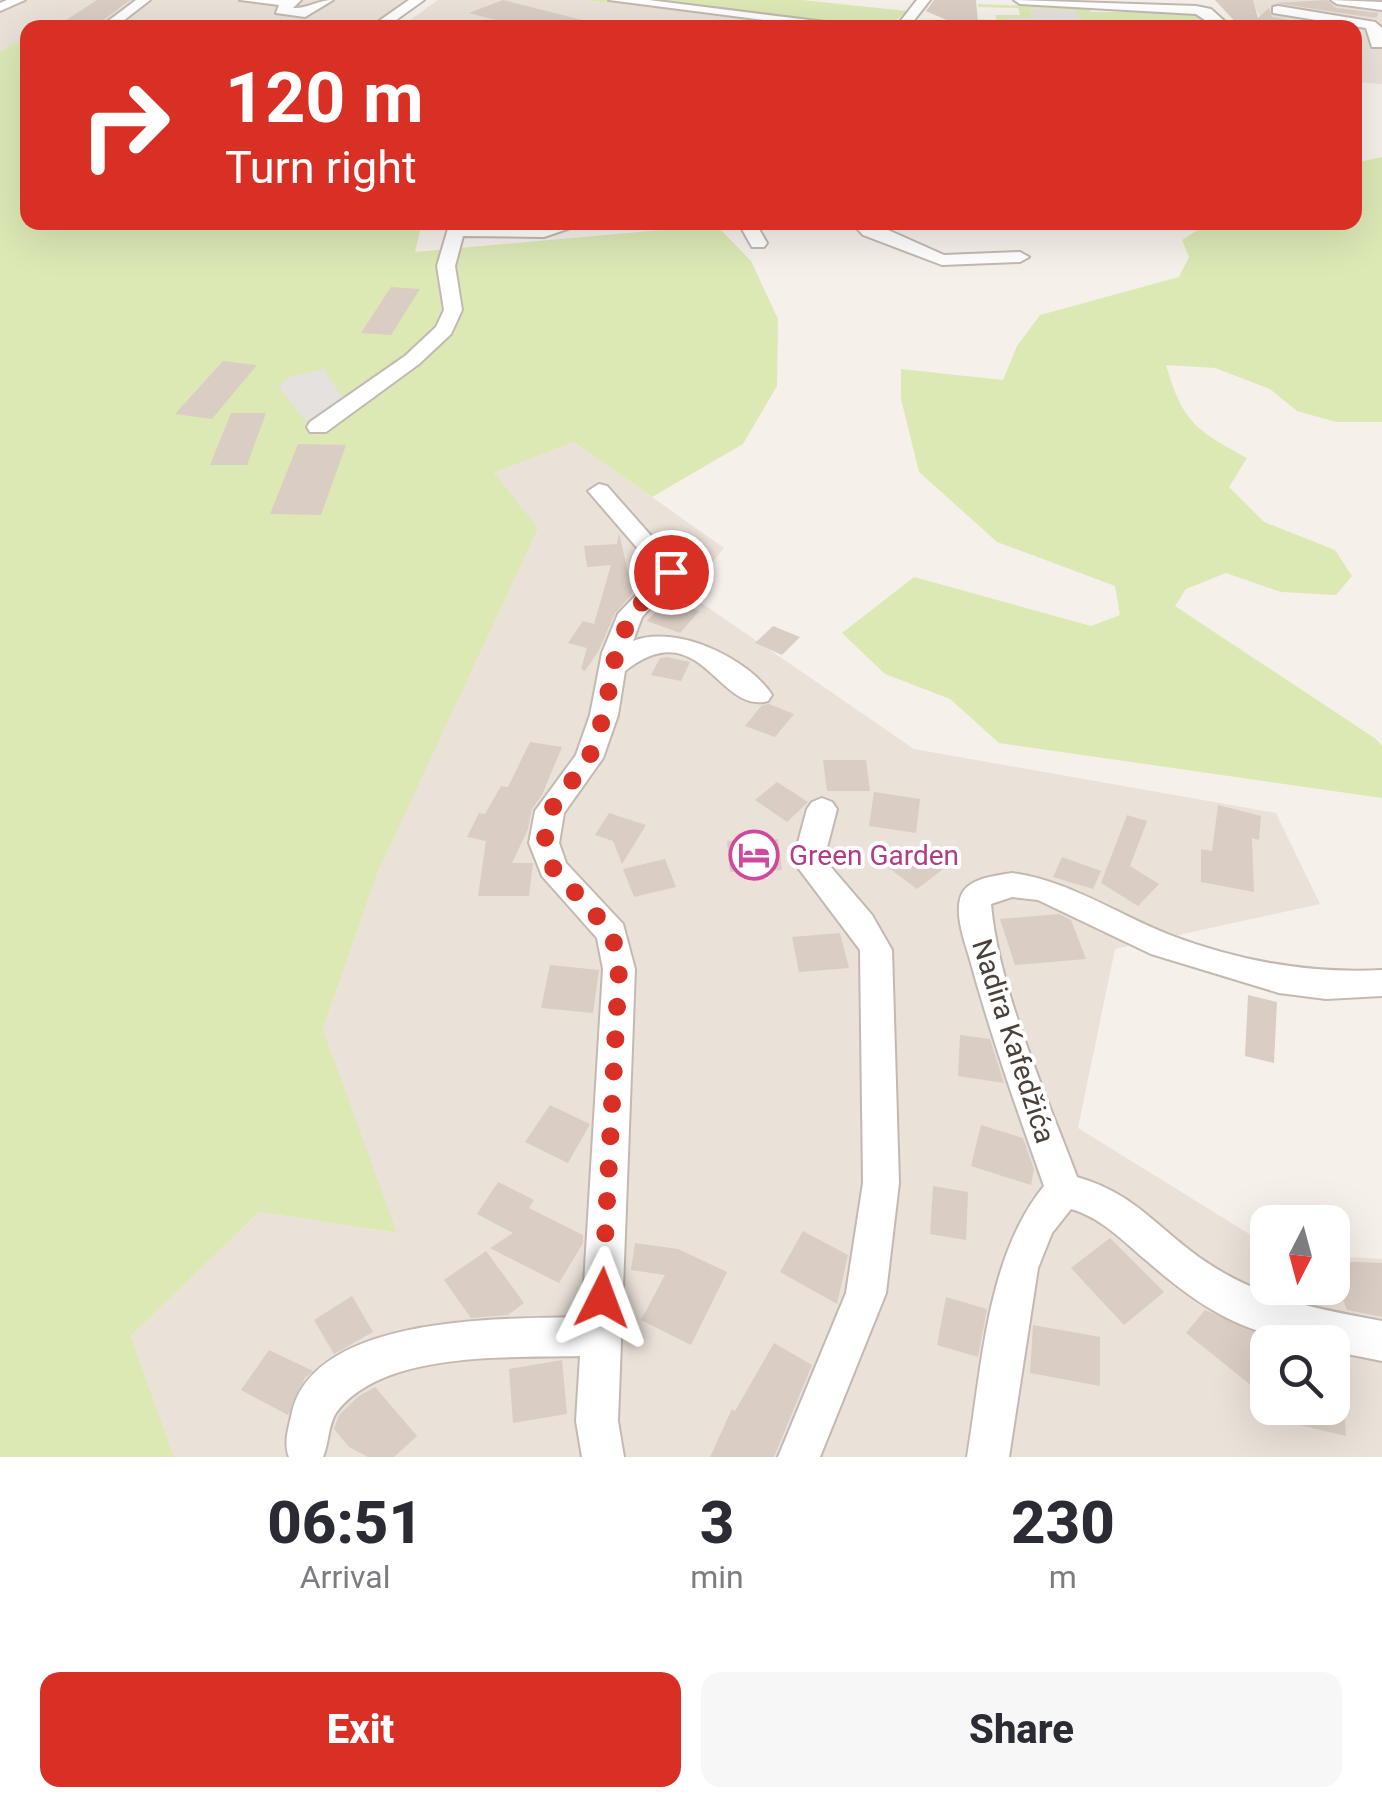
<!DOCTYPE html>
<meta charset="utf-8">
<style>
:root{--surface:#fff;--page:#f7f7f7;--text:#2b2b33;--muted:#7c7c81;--accent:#d93025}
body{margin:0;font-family:Roboto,sans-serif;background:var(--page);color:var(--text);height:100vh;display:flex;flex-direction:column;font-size:38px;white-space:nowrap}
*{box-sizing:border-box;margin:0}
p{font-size:32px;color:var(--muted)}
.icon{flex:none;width:55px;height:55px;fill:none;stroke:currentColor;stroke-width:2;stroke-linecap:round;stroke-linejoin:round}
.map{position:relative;height:1457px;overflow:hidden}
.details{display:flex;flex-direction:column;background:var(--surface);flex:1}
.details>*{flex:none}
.banner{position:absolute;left:20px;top:20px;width:1342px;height:210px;border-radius:20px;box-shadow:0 10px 40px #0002;background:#d93025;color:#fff;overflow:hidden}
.needle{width:65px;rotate:186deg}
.buttons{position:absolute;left:1250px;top:1205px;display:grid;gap:20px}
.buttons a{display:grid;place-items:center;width:100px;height:100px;border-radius:20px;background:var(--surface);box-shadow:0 10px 40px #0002;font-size:50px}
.pin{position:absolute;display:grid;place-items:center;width:85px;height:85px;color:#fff;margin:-42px;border:5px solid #fff;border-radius:50%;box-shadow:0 2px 10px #0007}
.me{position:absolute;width:110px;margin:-55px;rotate:3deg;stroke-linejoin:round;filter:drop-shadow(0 0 8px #0008)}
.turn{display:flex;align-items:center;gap:35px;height:210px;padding:0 40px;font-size:45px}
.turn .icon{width:130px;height:130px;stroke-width:2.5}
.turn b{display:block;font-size:70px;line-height:85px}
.eta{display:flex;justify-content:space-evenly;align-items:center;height:170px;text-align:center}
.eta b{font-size:60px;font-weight:800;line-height:70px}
.button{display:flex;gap:20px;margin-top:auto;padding:20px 40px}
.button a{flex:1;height:115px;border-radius:20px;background:var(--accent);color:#fff;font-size:40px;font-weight:800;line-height:115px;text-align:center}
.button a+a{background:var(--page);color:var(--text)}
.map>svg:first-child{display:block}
</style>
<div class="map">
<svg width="1382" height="1457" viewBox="0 0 1382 1457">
<rect width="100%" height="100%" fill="#f6f0eb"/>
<!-- residential -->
<g fill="#eae1d9" fill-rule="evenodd">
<polygon points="0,0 412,0 369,27 28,28 27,50 0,52"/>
<polygon points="438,0 582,0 836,27 399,28"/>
<polygon points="1251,0 1382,0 1382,84 1355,82 1355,28 1266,27"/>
<path d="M 574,442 L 724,548 L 687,593 L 914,749 L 1276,813 L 1320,904 L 1115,949 L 1078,1128 L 1267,1245 L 1268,1288 L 1332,1288 L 1333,1256 L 1382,1259 L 1382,1457 L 174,1457 L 131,1336 L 259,1212 L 396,1233 L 323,1029 L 379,869 L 494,473 ZM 1268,1342 L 1332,1342 L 1332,1408 L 1268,1408 Z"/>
</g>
<!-- industrial -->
<polygon fill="#e6e0dc" points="1030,8 1077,11 1098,27 1009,27 1005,18 1031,18"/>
<!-- green -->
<g fill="#dce9b5">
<polygon points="582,0 802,0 907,11 888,27 836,28"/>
<polygon points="978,4 1090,8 1091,12 1190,12 1203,16 1216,27 1082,27 1077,11 1030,8 1032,18 1006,18 1009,27 939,28 971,19 996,20 996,15 1020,15 1018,8 978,7"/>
<polygon points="27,37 28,222 422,223 415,252 716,225 751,261 778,319 777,386 743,444 652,497 574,442 494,473 538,528 379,869 323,1029 397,1233 259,1212 131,1336 174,1457 0,1457 0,52"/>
<path d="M 1382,157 L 1382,422 L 1336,422 L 1297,411 L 1270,389 L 1215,368 L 1166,365 C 1183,423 1196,430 1247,458 L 1229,487 L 1264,522 L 1335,550 L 1352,576 L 1336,595 L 1281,592 L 1226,573 L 1186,589 L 1175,606 L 1376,739 L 1382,746 L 1382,798 L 999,743 L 950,699 L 885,674 L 842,633 L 914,577 L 1091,626 L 1120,615 L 1115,586 L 997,542 L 919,472 L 901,399 L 901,369 L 1003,380 L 1017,346 L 1040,315 L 1179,277 L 1189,257 L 1182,240 L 1198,230 L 1191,223 L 1355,222 L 1355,163 Z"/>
</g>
<!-- parking -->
<polygon fill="#e5e1df" points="324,369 345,402 306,422 279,387 289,377"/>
<!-- building -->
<g fill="#dacdc4">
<polygon points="97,0 130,0 93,28 54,28"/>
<polygon points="503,0 582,20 581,28 526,28 469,13"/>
<polygon points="934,0 976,0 978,23 951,22 926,11"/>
<polygon points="1215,0 1253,0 1258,18 1269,8 1272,17 1339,28 1241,28"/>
<polygon points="1327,0 1336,8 1379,13 1376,18 1275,3"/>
<polygon points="391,287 420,289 391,335 361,333"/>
<polygon points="223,361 257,365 212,419 175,414"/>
<polygon points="231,413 266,413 247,465 210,465"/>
<polygon points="298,444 346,445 321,515 270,514"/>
<polygon points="619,533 629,577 636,578 632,594 615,613 599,650 585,671 581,669 587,648 568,643 583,621 594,624 611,565 587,567 584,546 617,544"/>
<polygon points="667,600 699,611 680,633 647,621"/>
<polygon points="773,626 800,637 782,655 755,643"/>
<polygon points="667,657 690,662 681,681 651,675 660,658"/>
<polygon points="769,704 794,714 775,737 745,726 762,705"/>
<polygon points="530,742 562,747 542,795 532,809 528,829 512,863 533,863 529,896 478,896 486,841 467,837 479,813 485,814 501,786 508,787"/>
<polygon points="823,760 866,760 870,791 827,791"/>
<polygon points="777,782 808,802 787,822 755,800"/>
<polygon points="874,792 920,799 916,833 869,826"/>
<polygon points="1218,805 1261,816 1259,840 1252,838 1254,892 1201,882 1201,849 1212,851"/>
<polygon points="609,813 646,825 622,864 613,841 595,835"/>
<polygon points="1127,815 1147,821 1130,866 1159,884 1138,906 1101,883"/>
<polygon points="778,839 782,870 730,872 727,841"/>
<polygon points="911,848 942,870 917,889 886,866"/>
<polygon points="1062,857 1101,871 1093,889 1053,877"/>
<polygon points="665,859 676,887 634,897 623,869"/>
<polygon points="1059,914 1071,920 1086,959 1015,965 1000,919"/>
<polygon points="840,933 849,968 799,972 792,937"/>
<polygon points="550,965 599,970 593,1013 541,1008"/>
<polygon points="1248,995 1277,1002 1274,1063 1245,1056"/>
<polygon points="960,1035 990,1039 1004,1083 958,1076"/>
<polygon points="550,1105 590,1124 568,1163 525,1142"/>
<polygon points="981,1125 1023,1138 1034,1169 1031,1185 971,1166"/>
<polygon points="498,1182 534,1200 529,1208 583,1235 583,1243 559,1283 490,1248 513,1233 477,1214"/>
<polygon points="933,1186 968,1192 966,1240 930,1234"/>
<polygon points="803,1231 848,1255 837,1304 780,1272"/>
<polygon points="1110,1238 1164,1292 1124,1325 1071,1268"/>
<polygon points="635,1243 678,1249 727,1272 691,1345 641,1320 665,1275 631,1270"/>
<polygon points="486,1251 524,1303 508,1315 471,1318 444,1280"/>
<polygon points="1332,1261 1382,1263 1382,1317 1347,1310 1332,1273"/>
<polygon points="352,1296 373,1332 334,1354 314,1320"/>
<polygon points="946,1297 987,1309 978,1357 937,1345"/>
<polygon points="1205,1310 1268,1337 1268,1366 1252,1386 1186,1333"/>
<polygon points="1033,1325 1100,1337 1100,1386 1030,1373"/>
<polygon points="774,1343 812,1365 774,1457 710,1457 732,1409 735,1411"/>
<polygon points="269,1350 313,1371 305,1378 288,1415 241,1390"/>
<polygon points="562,1360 567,1414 513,1423 509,1369"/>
<polygon points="375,1387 417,1436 394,1457 368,1457 349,1447 334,1429 339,1415 359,1396"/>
<polygon points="1262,1408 1344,1408 1346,1436 1261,1416"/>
</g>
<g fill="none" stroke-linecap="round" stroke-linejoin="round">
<!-- minor casing -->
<g stroke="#c4b9b1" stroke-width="4">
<g id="minor">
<polygon points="7,0 25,0 0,11 0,3"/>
<polygon points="136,0 150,0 114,28 99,28"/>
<path d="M 240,0 L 301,0 L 293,8 C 307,9 318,0 333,0 L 305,17 L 276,13 L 279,5 Z"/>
<polygon points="409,0 424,0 385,28 369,28"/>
<polygon points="609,0 649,0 873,28 827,28"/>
<polygon points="917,0 930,0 908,28 895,28"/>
<polygon points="1014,0 1196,6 1211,9 1232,28 1217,28 1196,14 1020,4"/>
<polygon points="1331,0 1382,2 1382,10 1337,4"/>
<polygon points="1278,6 1375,22 1382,28 1382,47 1372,47 1366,28 1273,13 1273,7"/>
<polygon points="450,222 543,227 588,222 544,237 463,236 455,266 462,310 451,334 419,364 326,432 310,432 307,427 310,422 405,356 436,327 444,310 437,266"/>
<polygon points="738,222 755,222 767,243 764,247 752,247"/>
<polygon points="851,222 870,222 944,255 1020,252 1029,257 1020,262 942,265 863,235"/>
<path d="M 599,484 L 607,486 L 683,572 L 642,617 L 633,641 C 676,624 748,658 772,695 L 768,701 C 718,715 701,611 625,671 L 618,715 L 603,758 L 564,813 L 559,843 L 566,863 L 623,924 L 635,969 L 618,1421 L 624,1457 L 582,1457 L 576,1421 L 580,1356 C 510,1358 382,1350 336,1413 C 328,1425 329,1443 323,1457 L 289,1457 C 283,1443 289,1427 292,1412 C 316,1314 504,1319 582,1317 L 603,969 L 597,938 L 542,876 L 529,843 L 535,811 L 576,755 L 590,715 L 602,653 L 618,614 L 658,572 L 588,491 Z"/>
<polygon points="822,798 832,802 837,809 824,859 872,915 892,950 899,1183 886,1293 820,1457 778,1457 846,1293 863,1183 860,950 793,861 807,809 812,802"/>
<path d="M 1012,873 C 1070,881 1116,914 1170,935 C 1239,961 1308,974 1382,970 L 1382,996 L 1326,999 L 1279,993 L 1151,954 L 1038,900 L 1012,897 L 991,904 C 998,988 1047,1097 1077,1177 C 1137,1194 1158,1230 1206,1262 C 1261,1299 1318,1309 1382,1321 L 1382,1361 L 1332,1351 L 1332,1342 C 1254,1342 1204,1311 1147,1261 C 1123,1241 1102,1218 1071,1209 L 1052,1233 L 1038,1268 L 1009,1457 L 967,1457 C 982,1369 986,1257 1044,1186 C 1018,1113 993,1042 972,967 C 967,947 955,920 960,899 C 965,878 995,876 1012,873 Z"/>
</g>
</g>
<!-- minor -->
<use href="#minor" fill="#fff" fill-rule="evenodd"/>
</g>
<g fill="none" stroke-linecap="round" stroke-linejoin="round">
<!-- route -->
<polyline stroke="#d93025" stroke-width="18" stroke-dasharray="0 32.4" points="602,1298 619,969 612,933 553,868 544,844 550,811 589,758 604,715 616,653 631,614 671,572"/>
</g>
<!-- icons -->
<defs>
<g id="hotel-ring" transform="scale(2.5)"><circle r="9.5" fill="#fff" stroke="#d1479c" stroke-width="1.5"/><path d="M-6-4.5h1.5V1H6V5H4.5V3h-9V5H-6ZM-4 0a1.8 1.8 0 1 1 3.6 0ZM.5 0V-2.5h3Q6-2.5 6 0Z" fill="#d1479c"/></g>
</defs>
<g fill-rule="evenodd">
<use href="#hotel-ring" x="754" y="855"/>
</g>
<g text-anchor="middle" stroke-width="8" stroke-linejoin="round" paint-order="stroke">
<!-- hotel labels -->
<g font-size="28" fill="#b23c85" stroke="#fff" text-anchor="start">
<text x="789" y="865">Green Garden</text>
</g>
<!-- street labels -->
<g font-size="28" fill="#4a4039" stroke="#fff">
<text transform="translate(1014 1041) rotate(72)" y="10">Nadira Kafedžića</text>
</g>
</g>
</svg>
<div class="buttons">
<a><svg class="needle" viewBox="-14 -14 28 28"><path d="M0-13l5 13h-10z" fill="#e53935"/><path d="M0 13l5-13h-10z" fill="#7c7c81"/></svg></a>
<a><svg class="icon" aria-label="search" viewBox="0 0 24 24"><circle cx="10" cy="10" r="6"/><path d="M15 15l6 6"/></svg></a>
</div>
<div class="pin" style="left:671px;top:572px;background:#d93025"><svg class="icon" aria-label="arrive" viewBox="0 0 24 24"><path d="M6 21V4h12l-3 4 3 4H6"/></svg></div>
<svg class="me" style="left:602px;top:1298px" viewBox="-20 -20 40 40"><path d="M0-17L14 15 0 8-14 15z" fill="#d93025" stroke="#fff" stroke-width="4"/></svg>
<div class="banner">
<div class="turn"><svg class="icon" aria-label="right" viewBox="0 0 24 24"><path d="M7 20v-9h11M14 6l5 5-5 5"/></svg><div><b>120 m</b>Turn right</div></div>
</div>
</div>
<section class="details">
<div class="eta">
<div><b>06:51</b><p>Arrival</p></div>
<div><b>3</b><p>min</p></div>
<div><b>230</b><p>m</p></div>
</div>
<div class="button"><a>Exit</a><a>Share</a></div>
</section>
